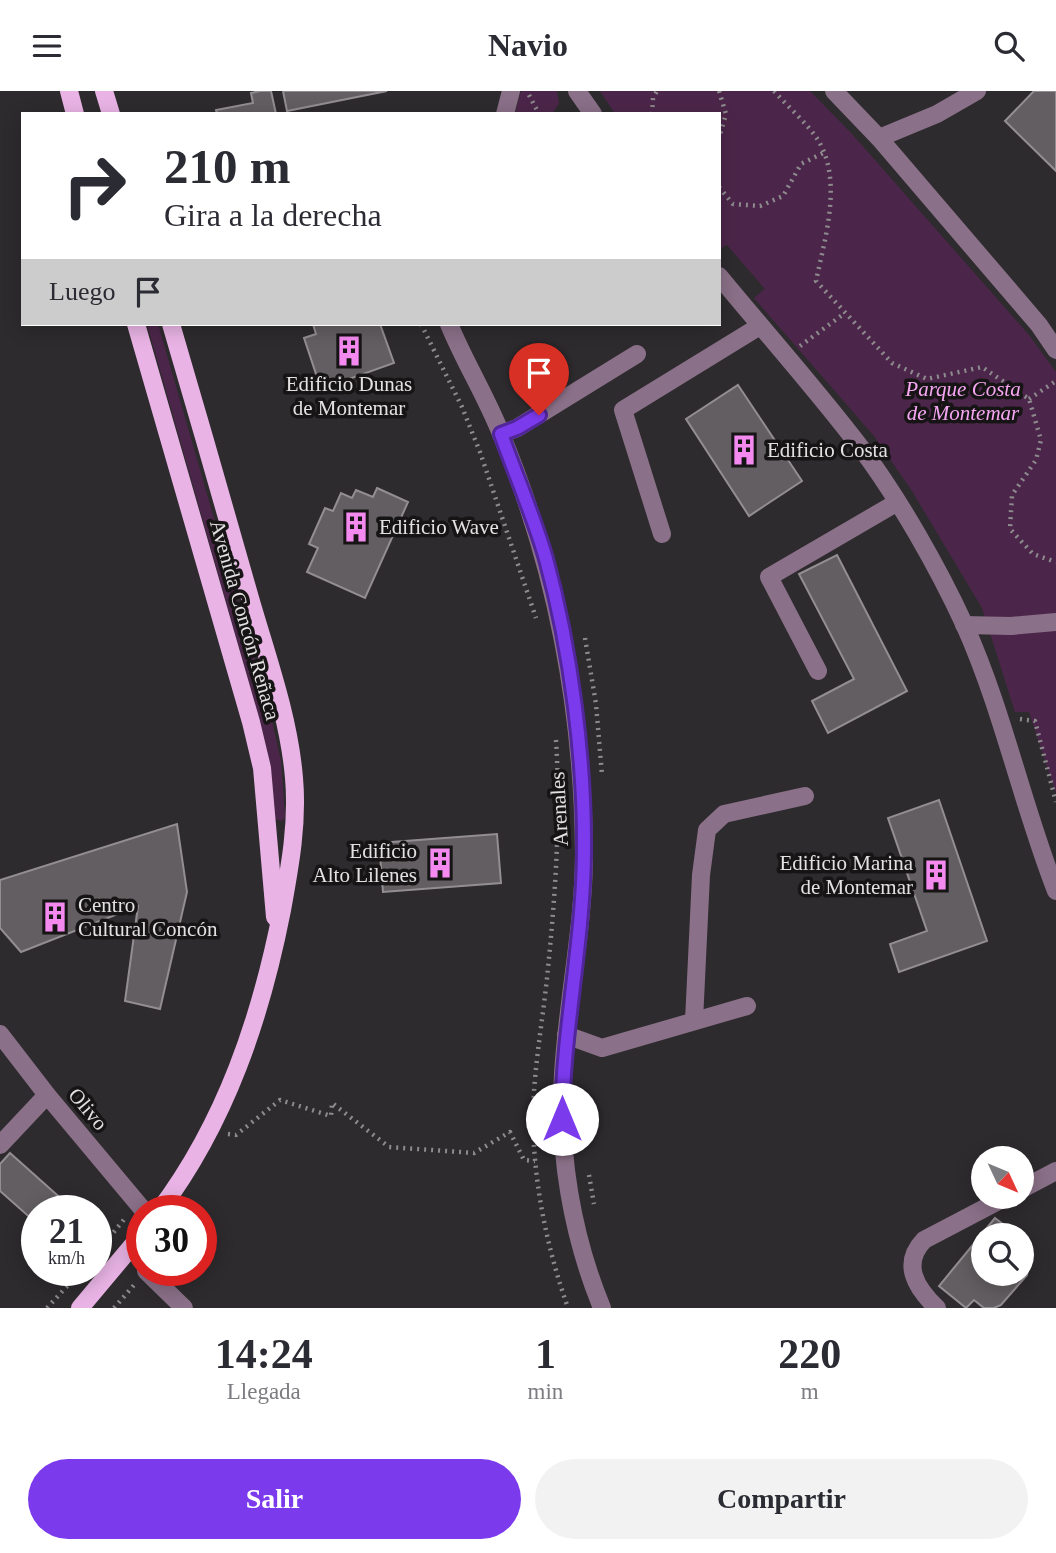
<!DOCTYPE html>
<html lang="es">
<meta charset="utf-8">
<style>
:root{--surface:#fff;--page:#f2f2f3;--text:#2b2b33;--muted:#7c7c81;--accent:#7c3aed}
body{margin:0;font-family:"Times New Roman",serif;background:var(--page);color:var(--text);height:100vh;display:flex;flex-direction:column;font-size:26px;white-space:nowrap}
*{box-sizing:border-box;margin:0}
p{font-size:23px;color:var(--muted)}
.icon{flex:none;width:38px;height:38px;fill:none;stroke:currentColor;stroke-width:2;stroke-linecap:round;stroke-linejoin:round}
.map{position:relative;height:1217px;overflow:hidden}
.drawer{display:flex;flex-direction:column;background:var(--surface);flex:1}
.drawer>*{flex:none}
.banner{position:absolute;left:21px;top:21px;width:700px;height:214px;border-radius:0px;box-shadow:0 4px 18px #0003;background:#fff;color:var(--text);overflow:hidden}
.needle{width:46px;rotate:134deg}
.tools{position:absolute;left:971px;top:1055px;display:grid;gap:14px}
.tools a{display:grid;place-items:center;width:63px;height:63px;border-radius:50%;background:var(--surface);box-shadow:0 4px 18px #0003;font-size:35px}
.speed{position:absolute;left:21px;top:1104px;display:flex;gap:14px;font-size:35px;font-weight:700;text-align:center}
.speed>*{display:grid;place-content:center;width:91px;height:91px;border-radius:50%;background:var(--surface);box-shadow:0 4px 18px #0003;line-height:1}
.speed small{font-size:18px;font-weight:400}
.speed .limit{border:10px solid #d22;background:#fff;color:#111}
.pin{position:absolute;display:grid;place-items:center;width:60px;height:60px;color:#fff;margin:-72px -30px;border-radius:50% 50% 50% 0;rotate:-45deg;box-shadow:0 0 7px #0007}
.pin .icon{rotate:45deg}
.me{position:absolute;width:77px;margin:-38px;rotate:0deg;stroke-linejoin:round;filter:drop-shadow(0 0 5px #0008)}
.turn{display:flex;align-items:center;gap:24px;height:147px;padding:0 28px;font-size:32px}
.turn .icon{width:91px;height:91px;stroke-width:2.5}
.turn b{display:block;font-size:49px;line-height:60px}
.then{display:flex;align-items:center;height:66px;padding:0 28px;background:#0003;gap:14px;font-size:26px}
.eta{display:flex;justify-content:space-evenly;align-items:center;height:119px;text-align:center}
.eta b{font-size:42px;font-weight:600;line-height:49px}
.primary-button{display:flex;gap:14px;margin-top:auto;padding:14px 28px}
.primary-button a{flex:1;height:80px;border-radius:42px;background:var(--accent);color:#fff;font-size:28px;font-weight:600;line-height:80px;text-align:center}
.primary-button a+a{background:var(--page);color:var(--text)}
header{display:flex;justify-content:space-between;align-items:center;height:91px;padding:0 28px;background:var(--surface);font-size:32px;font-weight:600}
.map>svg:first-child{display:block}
</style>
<header><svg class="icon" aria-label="menu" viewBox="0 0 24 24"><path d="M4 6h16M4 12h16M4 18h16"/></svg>Navio<svg class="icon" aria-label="search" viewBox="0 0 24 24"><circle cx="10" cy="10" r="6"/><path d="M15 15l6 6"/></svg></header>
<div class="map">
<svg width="1056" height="1217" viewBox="0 0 1056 1217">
<rect width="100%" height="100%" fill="#2e2b2e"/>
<!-- green -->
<g fill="#4c264a">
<polygon points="521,0 557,0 559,12 552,23 515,23"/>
<polygon points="600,0 810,0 852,43 1029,244 1056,281 1056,702 1029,621 1015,621 982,517 912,400 874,345 754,207 765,198 727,154 719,158 719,23 615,23"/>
<polygon points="147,233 158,233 270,622 281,670 285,726 282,730 275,728 270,672 259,626"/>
</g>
<!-- building -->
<g fill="#625e61" stroke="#928e91" stroke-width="2">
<polygon points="260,0 271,0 276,23 217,23 216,19 253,12 251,2"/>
<polygon points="283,0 387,0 287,20"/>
<polygon points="1034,0 1056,0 1056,80 1005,30"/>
<polygon points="313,233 380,233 394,272 321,298 304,247 316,243"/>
<polygon points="738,294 802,390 749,425 686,328"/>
<polygon points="377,397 408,411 365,507 307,481 318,457 309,453 325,417 333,420 341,402 352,407 356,399 373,406"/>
<polygon points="837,464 907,600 828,642 812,610 854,588 799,483"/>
<polygon points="939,709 987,850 899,881 890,853 927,840 888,727"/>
<polygon points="177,733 187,801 160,918 125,910 138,815 21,861 0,837 0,789"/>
<polygon points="497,743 501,792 383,801 379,752"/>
<polygon points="10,1062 75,1120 37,1120 37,1145 27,1137 34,1130 0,1100 0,1073"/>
<polygon points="995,1127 1017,1144 984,1144 984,1183 1022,1183 1022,1162 1030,1168 1027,1184 1001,1214 994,1217 984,1217 974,1209 966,1217 939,1195"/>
</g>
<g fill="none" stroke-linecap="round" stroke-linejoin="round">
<!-- path -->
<g stroke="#8e8b8e" stroke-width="4.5" stroke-dasharray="2 5" stroke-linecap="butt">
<polyline points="719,0 726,23 719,47"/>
<path d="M 774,0 C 788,16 807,32 818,49 C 843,90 825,147 816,190 L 892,272 L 927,288 L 982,276 L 1029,308 L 1041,349 L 1036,369 L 1012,404 L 1010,438 L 1033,463 L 1056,471"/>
<polyline points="529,4 539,23"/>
<polyline points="652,23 653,7 657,0"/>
<polyline points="719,96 733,113 760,115 783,105 801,73 823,62"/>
<polyline points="421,233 462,316 480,361 536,527"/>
<polyline points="800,255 845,222"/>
<polyline points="1029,308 1056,290"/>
<polyline points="585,547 596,613 602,684"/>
<polyline points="1020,628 1035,630 1056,711"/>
<path d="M 556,649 C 561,728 555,809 547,887 C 542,935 533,982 533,1030 C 534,1094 547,1157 568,1217"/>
<polyline points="228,1043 236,1044 280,1009 331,1025 332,1012 389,1056 474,1062 510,1041 524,1069 535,1070"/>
<polyline points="589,1084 594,1113"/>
<polyline points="96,1163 126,1126"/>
<polyline points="47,1217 81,1180"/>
<polyline points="114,1217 134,1194"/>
</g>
<!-- minor -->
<g stroke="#8a7088" stroke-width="18">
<polyline points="577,0 593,23"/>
<polyline points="834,0 879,47 1039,234 1056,259"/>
<polyline points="505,23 511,0"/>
<polyline points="879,47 937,23 977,0"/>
<path d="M 719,185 C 766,242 816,298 861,357 C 899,408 938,476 965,535 C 1003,620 1022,713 1056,800"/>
<path d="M 449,233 C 464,270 486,305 501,343 C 556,475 583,619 584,762 C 584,836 567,910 563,984 C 558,1062 572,1144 602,1217"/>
<polyline points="501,343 517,337 637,263"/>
<polyline points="662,443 623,319 760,235"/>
<polyline points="964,534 1011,535 1056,531"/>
<polyline points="818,580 769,486 896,412"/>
<polyline points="694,930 701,784 707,739 724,723 805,705"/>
<polyline points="0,943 47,1004 144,1120"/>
<polyline points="566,944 602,957 747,915"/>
<polyline points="0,1054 47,1004"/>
<polyline points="1022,1098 1056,1080"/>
<polyline points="146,1180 184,1217"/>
<path d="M 937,1217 C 916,1197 901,1173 924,1149 L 1006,1106"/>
</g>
<!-- major -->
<g stroke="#e9b4e5" stroke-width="18">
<polyline points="69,0 75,23"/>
<polyline points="104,0 111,23"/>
<polyline points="136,233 251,631 262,677 275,826"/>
<path d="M 159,1120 C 226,1031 261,926 282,819 C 290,775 298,732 294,687 C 289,626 267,566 250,507 C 224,416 198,324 171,233"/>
<polyline points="80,1217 142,1143"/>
</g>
</g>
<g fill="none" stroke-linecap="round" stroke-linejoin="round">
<!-- route casing -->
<g stroke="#51269a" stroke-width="18">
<path id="route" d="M 539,324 L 517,337 L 501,343 C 516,385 534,426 546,468 C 571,559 585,669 584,763 C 583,852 563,939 562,1028"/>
</g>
<!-- route -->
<use href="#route" stroke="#7c3aed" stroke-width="12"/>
</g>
<!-- icons -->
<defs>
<g id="building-bare" transform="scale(2.415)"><path d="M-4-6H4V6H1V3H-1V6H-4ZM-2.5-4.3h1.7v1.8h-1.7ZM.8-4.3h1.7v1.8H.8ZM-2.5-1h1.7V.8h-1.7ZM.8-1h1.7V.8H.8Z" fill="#f489f0" stroke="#161415" stroke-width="2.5" paint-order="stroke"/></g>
</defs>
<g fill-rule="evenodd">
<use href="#building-bare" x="349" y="260"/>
<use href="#building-bare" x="744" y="359"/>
<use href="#building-bare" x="356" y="436"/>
<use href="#building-bare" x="440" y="772"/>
<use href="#building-bare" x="936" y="784"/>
<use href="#building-bare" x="55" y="826"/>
</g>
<g text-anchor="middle" stroke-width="7" stroke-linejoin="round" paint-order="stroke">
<!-- poi labels -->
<g font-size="21" fill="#e4e1e3" stroke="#161415" text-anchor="start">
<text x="349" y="300" text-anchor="middle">Edificio Dunas<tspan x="349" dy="24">de Montemar</tspan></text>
<text x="767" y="366">Edificio Costa</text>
<text x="379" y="443">Edificio Wave</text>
<text x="417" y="767" text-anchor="end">Edificio<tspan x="417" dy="24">Alto Lilenes</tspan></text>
<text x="913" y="779" text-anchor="end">Edificio Marina<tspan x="913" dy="24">de Montemar</tspan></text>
<text x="78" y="821">Centro<tspan x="78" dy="24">Cultural Concón</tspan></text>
</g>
<!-- park labels -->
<g font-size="21" font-style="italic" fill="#f7a6f2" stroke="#161415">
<text x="963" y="305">Parque Costa<tspan x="963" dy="24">de Montemar</tspan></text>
</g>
<!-- street labels -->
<g font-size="21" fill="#e4e1e3" stroke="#161415">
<text transform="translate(245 529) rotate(74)" y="7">Avenida Concón Reñaca</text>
<text transform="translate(559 718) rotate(-93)" y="7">Arenales</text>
<text transform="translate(88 1018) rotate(50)" y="7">Olivo</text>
</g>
</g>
</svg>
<div class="tools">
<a><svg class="needle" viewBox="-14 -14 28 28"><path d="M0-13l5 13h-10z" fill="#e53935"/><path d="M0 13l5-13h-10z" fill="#7c7c81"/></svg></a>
<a><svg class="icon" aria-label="search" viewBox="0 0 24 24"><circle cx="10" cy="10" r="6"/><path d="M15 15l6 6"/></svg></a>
</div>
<div class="speed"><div>21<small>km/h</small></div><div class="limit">30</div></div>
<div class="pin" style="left:539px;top:324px;background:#d93025"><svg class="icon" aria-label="arrive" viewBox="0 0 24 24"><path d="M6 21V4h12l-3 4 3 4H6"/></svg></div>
<svg class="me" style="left:562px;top:1028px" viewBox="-20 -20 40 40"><circle r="19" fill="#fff"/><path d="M0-13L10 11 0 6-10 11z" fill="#7c3aed"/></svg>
<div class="banner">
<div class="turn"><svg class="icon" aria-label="right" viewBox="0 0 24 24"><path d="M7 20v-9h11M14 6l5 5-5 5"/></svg><div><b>210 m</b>Gira a la derecha</div></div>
<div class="then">Luego<svg class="icon" aria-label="arrive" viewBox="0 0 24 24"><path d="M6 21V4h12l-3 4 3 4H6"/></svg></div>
</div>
</div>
<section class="drawer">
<div class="eta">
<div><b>14:24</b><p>Llegada</p></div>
<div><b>1</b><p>min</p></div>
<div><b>220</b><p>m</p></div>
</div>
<div class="primary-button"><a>Salir</a><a>Compartir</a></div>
</section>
